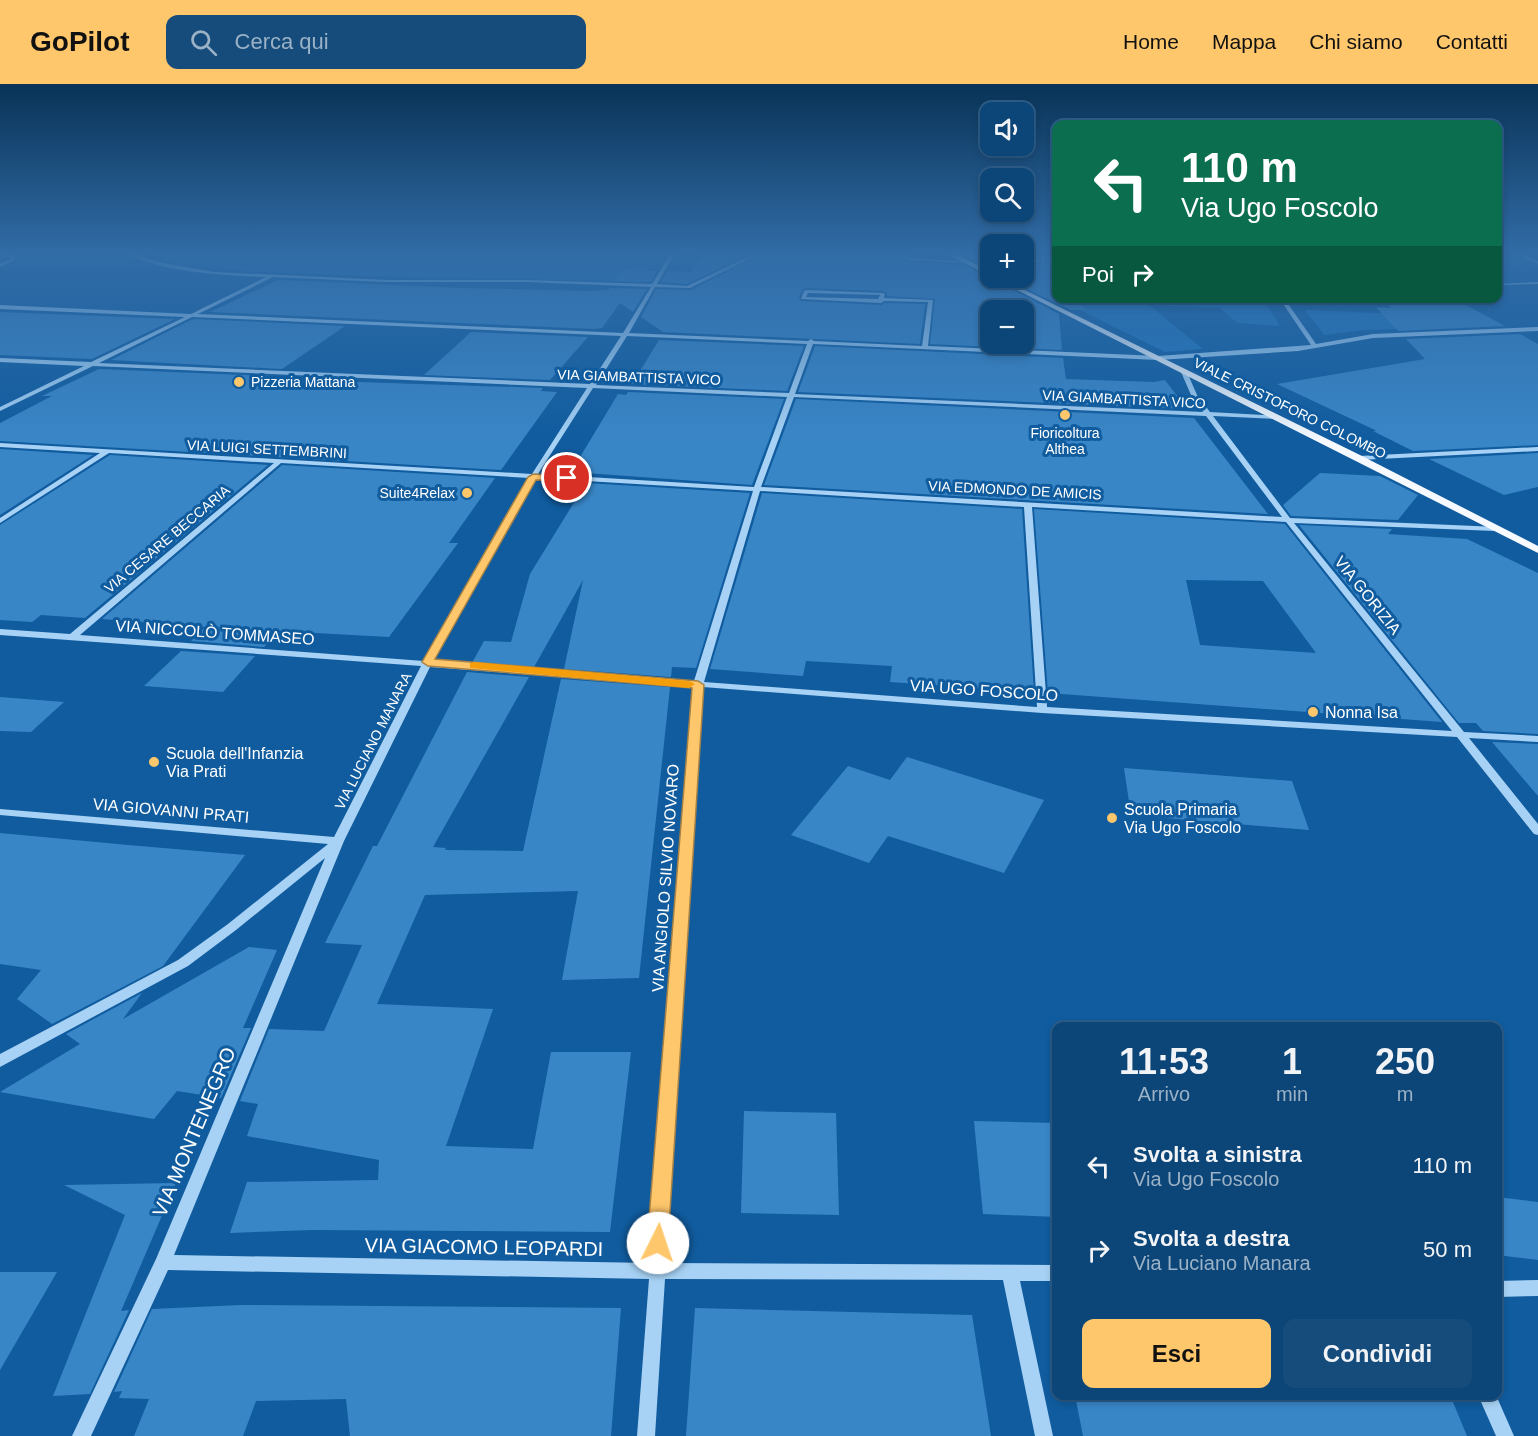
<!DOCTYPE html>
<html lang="it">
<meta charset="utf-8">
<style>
:root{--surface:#0c4577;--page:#154c7c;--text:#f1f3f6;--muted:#9ab1c6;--line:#2c5d89;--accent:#ffc76c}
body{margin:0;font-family:Arial,sans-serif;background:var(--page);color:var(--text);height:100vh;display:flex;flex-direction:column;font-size:22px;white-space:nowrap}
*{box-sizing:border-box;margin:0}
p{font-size:20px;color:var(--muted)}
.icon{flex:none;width:33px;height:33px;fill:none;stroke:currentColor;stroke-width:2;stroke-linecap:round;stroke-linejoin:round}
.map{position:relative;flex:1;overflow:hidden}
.side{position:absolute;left:1052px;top:938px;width:450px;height:378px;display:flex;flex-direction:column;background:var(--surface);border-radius:12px;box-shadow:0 3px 9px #0003,0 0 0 2px var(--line)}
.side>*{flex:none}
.banner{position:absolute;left:1052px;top:36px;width:450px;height:183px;border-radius:12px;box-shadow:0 3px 9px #0003,0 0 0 2px var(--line);background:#0b6e4f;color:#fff;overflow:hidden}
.controls{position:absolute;left:980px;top:18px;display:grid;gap:12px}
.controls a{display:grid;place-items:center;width:54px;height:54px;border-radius:12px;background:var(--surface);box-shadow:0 3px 9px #0003,0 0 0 2px var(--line);font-size:30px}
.pin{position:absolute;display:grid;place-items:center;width:51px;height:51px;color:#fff;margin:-26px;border:3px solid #fff;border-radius:50%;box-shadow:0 2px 6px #0007}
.me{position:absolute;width:66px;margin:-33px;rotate:4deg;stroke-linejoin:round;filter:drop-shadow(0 0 4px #0008)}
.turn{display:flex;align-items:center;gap:21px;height:126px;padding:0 30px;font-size:27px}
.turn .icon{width:78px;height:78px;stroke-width:2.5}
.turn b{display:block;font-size:42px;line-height:51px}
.then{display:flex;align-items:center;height:57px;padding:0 30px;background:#0003;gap:12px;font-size:22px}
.eta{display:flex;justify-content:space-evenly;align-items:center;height:102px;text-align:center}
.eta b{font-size:36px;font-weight:600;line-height:42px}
.primary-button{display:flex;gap:12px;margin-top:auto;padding:12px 30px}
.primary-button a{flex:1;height:69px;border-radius:12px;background:var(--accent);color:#111;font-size:24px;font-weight:600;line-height:69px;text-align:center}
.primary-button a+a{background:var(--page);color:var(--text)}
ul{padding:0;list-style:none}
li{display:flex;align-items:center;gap:18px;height:84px;padding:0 30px}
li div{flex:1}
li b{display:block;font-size:22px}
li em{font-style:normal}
header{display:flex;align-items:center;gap:36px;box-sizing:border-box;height:84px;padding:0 30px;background:var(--accent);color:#111}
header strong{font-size:28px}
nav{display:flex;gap:33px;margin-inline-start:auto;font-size:21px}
.search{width:420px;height:54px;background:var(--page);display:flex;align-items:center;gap:15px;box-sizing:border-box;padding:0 21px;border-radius:12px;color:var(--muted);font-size:22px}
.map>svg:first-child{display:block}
</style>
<header>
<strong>GoPilot</strong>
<div class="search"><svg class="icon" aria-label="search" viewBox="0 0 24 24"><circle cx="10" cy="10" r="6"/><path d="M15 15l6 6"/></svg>Cerca qui</div>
<nav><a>Home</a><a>Mappa</a><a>Chi siamo</a><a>Contatti</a></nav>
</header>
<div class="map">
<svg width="1538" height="1352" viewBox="0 0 1538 1352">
<rect width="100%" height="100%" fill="#105c9f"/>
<!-- green -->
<g fill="#1f75bd">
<path d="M 147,169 L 660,169 L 640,198 C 532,194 425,195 317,190 C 260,187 201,189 147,169 Z"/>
<polygon points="1058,215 1263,215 1280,242 1237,239 1220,224 1149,221 1203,265 1165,268"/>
<polygon points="1305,226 1445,232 1465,243 1365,246 1324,251"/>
</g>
<!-- building -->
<g fill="#3986c7" fill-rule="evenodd">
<polygon points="701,169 751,169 687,200 661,198 667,187 691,188"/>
<path d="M 764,169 L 892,169 L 908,178 L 964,181 L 1059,230 L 1062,266 L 930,260 L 935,215 L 887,212 L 887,209 L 883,207 L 806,204 L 802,206 L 799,214 L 801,217 L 881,221 L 885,219 L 925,220 L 920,260 L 663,248 L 641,233 L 656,205 L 691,206 ZM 990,226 L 1023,226 L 1023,260 L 990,260 Z"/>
<polygon points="958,169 990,169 990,184"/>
<polygon points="1023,170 1037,181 1042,178 1038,173 1056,172 1056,214 1074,214 1086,226 1071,226 1004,194 1023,194"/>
<polygon points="622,186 657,187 651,198 614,197"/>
<polygon points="278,196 464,204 589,207 608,206 610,204 647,205 633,228 620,219 602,244 594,245 210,228"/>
<polygon points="1381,214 1453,214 1505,242 1398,247 1376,223 1391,224"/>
<polygon points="0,228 175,235 92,275 0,271"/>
<polygon points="191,236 195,235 345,242 282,285 111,276"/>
<polygon points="471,248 588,253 550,296 424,291"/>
<polygon points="1520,250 1538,260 1538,361 1413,367 1373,347 1377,347 1277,300 1425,275 1406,255"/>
<polygon points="659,256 804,262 787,307 632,300"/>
<polygon points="815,262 1063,274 1066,295 1154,298 1165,296 1187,325 798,308"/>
<polygon points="99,285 271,292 267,295 543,304 541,307 557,308 501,386 0,357 0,339 52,312 42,312"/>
<polygon points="628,308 784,315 752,401 571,388 618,310 626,311"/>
<polygon points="796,315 1194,334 1268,430 764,401"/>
<polygon points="0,365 93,371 0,431"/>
<polygon points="1538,369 1538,403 1504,411 1429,375"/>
<polygon points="110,371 268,381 85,534 41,531 32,538 0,536 0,441"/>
<polygon points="282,381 495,394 449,459 458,459 389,553 279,547 264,563 191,557 205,543 102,535"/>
<polygon points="1320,389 1380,392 1418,411 1398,436 1291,432 1283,421"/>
<polygon points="586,399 750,409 696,584 672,583 671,593 564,585 583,496 534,583 472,579 484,557 511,558 530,490"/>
<polygon points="762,409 1022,425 1034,608 890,598 892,582 806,577 803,592 710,585"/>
<path d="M 1034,425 L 1285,440 L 1442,638 L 1048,609 ZM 1186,496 L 1263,497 L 1316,569 L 1200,561 Z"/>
<polygon points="1299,441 1392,445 1388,450 1467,455 1538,489 1538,650 1483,647 1476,639 1459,639"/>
<polygon points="181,567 255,572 223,608 144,602"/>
<polygon points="467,588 529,593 433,763 446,764 445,766 523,767 561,595 670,603 639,894 562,896 578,807 425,811 377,920 493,925 446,1062 533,1065 551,968 631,968 610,1148 312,1146 230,1149 247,1098 378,1096 379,1076 247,1052 258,1020 240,1017 269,945 324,947 362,861 325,859 373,762 377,762"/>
<polygon points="0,613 64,618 31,648 0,647"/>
<polygon points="1492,658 1538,660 1538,712"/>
<polygon points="907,673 1044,716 1004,789 888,752 869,779 791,751 848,682 890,696"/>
<polygon points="1124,684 1292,697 1309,746 1131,731"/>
<polygon points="0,749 128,761 245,771 163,882 52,940 17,915 41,886 0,880"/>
<polygon points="249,863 277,866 243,944 251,944 221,1014 177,1007 154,1035 0,1008 80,960 66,950 142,909 123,935"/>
<polygon points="744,1027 836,1029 839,1131 741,1129"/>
<polygon points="974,1037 1056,1039 1056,1133 983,1130"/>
<polygon points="176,1099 121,1227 129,1226 90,1310 53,1312 125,1131 64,1101"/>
<polygon points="1497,1113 1538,1118 1538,1176 1497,1171"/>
<polygon points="0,1188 57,1188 0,1286"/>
<polygon points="241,1221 621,1224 611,1352 350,1352 346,1315 256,1317 243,1352 134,1352 149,1315 119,1314 122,1307 114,1308 152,1225"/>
<polygon points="695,1224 972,1231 991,1352 686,1352"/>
<polygon points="1075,1311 1450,1311 1467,1352 1083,1352"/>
</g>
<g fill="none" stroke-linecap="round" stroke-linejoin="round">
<!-- minor -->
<g fill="#a7d2f5" fill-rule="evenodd">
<path d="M 126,169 L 132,169 L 158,178 L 214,188 L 386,196 L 527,196 L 652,200 L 671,169 L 675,169 L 657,200 L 687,202 L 756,169 L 762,169 L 690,204 L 655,203 L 629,249 L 808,257 L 811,255 L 814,257 L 922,262 L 928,218 L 884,217 L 881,219 L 801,215 L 804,207 L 806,206 L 883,209 L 885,210 L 884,214 L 933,216 L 928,262 L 1158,272 L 1311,261 L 1279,214 L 1284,214 L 1316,260 L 1373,250 L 1538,243 L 1538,247 L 1373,254 L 1298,267 L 1158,276 L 813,260 L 795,310 L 1203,328 L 1191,311 L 1181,288 L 1184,286 L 1187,288 L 1197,311 L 1210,328 L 1279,332 L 1280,333 L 1277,335 L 1213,332 L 1290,434 L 1498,443 L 1499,445 L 1495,447 L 1294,439 L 1464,648 L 1538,652 L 1538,658 L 1469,654 L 1538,740 L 1538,751 L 1534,750 L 1457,653 L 1042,629 L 703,603 L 666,1179 L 1056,1181 L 1056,1197 L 1020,1197 L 1053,1352 L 1035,1352 L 1003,1196 L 665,1195 L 655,1352 L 637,1352 L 649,1195 L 168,1186 L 91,1352 L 72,1352 L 156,1175 L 325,774 L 236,846 L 188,882 L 0,983 L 0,970 L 178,876 L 228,840 L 328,760 L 0,731 L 0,725 L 334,753 L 421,582 L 0,551 L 0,545 L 70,550 L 274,379 L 109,369 L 0,439 L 0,434 L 100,369 L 0,363 L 0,359 L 532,390 L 587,304 L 93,282 L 0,327 L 0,323 L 84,282 L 0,278 L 0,274 L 91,278 L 185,233 L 0,225 L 0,221 L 191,230 L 266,193 C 223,191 164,189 126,169 ZM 273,193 L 386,198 L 527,198 L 651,203 L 623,249 L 198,230 ZM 808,209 L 880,211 L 878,215 L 806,213 ZM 192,233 L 621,252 L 590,300 L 99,279 ZM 627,252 L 807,260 L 789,309 L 596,301 ZM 593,304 L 787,313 L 754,403 L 538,390 ZM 794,313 L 1206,332 L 1282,433 L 761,403 ZM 281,379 L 529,394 L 424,577 L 80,551 ZM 536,394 L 753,407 L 694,597 L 433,578 ZM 760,407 L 1024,423 L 1037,623 L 704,598 ZM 1032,423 L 1286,438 L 1452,647 L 1047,623 ZM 430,583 L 693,603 L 650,1179 L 174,1171 L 344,757 Z"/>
<polygon points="894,169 900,169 909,174 967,178 965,179 908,176"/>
<polygon points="1025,169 1030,169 1040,178 1036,179"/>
<polygon points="1514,169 1520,169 1538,177 1538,180"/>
<polygon points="0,170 14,171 15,176 0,183 0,180 11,175 10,173 0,172"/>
<polygon points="1538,198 1538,200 1500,201 1498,200"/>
<polygon points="1538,363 1538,367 1359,376 1356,374 1359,372"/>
<polygon points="1538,1196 1538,1212 1497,1213 1497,1197"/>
<polygon points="1478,1311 1496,1311 1514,1352 1496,1352"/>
</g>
<!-- major -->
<g fill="#f6faff" fill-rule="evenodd">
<polygon points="945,169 953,169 990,187 990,192"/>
<polygon points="993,194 1000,194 1362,372 1538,462 1538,469"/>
</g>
</g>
<!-- sky -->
<linearGradient id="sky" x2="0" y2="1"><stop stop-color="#093357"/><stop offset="0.47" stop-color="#316ca6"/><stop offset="1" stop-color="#316ca6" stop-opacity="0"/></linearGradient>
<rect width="1538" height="358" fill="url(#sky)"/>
<!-- route -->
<polygon fill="#ffc76c" stroke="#a68146" stroke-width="1.5" points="533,390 567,392 572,394 567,397 536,396 435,575 698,597 704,601 668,1159 665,1166 658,1169 650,1166 647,1159 692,604 428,582 422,578 528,393"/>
<!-- slow -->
<polygon fill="#f59e0b" points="474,578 689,597 695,600 689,604 470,584 470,579"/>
<!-- markers -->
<g fill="#ffc76c" stroke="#105c9f" stroke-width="2">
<circle cx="239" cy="298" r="6"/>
<circle cx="1065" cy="331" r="6"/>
<circle cx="467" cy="409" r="6"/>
<circle cx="1313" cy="628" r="6"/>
<circle cx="154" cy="678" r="6"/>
<circle cx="1112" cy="734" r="6"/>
</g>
<g text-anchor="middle" stroke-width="6" stroke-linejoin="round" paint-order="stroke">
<!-- far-street labels -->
<g font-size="14" fill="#fff" stroke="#105c9f">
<text transform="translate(639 293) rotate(2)" y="5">VIA GIAMBATTISTA VICO</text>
<text transform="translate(1124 315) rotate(3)" y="5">VIA GIAMBATTISTA VICO</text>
<text transform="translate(1290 324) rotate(26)" y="5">VIALE CRISTOFORO COLOMBO</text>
<text transform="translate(267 365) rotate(3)" y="5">VIA LUIGI SETTEMBRINI</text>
<text transform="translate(1015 406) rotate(3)" y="5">VIA EDMONDO DE AMICIS</text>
<text transform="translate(167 455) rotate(-40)" y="5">VIA CESARE BECCARIA</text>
<text transform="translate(373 657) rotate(-63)" y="5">VIA LUCIANO MANARA</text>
</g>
<!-- far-poi labels -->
<g font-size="14" fill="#fff" stroke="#105c9f" text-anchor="start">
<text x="251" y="303">Pizzeria Mattana</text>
<text x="1065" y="354" text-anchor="middle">Fioricoltura<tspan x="1065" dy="16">Althea</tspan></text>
<text x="455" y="414" text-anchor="end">Suite4Relax</text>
</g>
<!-- street labels -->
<g font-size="16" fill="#fff" stroke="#105c9f">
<text transform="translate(1368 511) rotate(51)" y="6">VIA GORIZIA</text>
<text transform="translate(215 548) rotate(4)" y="6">VIA NICCOLÒ TOMMASEO</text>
<text transform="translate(984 606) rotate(4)" y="6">VIA UGO FOSCOLO</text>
<text transform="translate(171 726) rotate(5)" y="6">VIA GIOVANNI PRATI</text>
<text transform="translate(665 794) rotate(-86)" y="6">VIA ANGIOLO SILVIO NOVARO</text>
</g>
<!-- poi labels -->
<g font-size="16" fill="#fff" stroke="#105c9f" text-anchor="start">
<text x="1325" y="634">Nonna Isa</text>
<text x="166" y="675">Scuola dell'Infanzia<tspan x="166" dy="18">Via Prati</tspan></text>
<text x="1124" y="731">Scuola Primaria<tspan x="1124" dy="18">Via Ugo Foscolo</tspan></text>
</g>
<!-- near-street labels -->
<g font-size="20" fill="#fff" stroke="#105c9f">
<text transform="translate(194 1048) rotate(-67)" y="7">VIA MONTENEGRO</text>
<text transform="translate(484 1163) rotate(1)" y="7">VIA GIACOMO LEOPARDI</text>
</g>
</g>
</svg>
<div class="controls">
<a><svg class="icon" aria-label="sound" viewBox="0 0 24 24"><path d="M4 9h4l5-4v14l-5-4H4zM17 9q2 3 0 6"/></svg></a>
<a><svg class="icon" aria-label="search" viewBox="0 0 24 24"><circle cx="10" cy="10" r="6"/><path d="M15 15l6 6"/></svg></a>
<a>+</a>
<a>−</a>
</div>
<div class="pin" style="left:567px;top:394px;background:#d93025"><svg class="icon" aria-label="arrive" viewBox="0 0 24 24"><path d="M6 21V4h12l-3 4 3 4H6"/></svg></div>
<svg class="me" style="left:658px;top:1159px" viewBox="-20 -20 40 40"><circle r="19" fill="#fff"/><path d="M0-13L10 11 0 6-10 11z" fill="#ffc76c"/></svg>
<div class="banner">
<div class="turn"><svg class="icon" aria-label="left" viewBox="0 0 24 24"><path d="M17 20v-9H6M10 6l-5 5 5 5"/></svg><div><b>110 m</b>Via Ugo Foscolo</div></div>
<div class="then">Poi<svg class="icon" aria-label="right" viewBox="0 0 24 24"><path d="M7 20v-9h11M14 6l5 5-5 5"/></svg></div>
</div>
<section class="side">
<div class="eta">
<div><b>11:53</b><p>Arrivo</p></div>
<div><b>1</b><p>min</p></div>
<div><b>250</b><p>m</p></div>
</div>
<ul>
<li><svg class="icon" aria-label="left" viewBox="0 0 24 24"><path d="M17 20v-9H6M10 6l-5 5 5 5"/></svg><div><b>Svolta a sinistra</b><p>Via Ugo Foscolo</p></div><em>110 m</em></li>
<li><svg class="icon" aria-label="right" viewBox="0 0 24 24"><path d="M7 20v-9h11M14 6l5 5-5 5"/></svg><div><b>Svolta a destra</b><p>Via Luciano Manara</p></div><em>50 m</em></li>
</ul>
<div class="primary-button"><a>Esci</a><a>Condividi</a></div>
</section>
</div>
